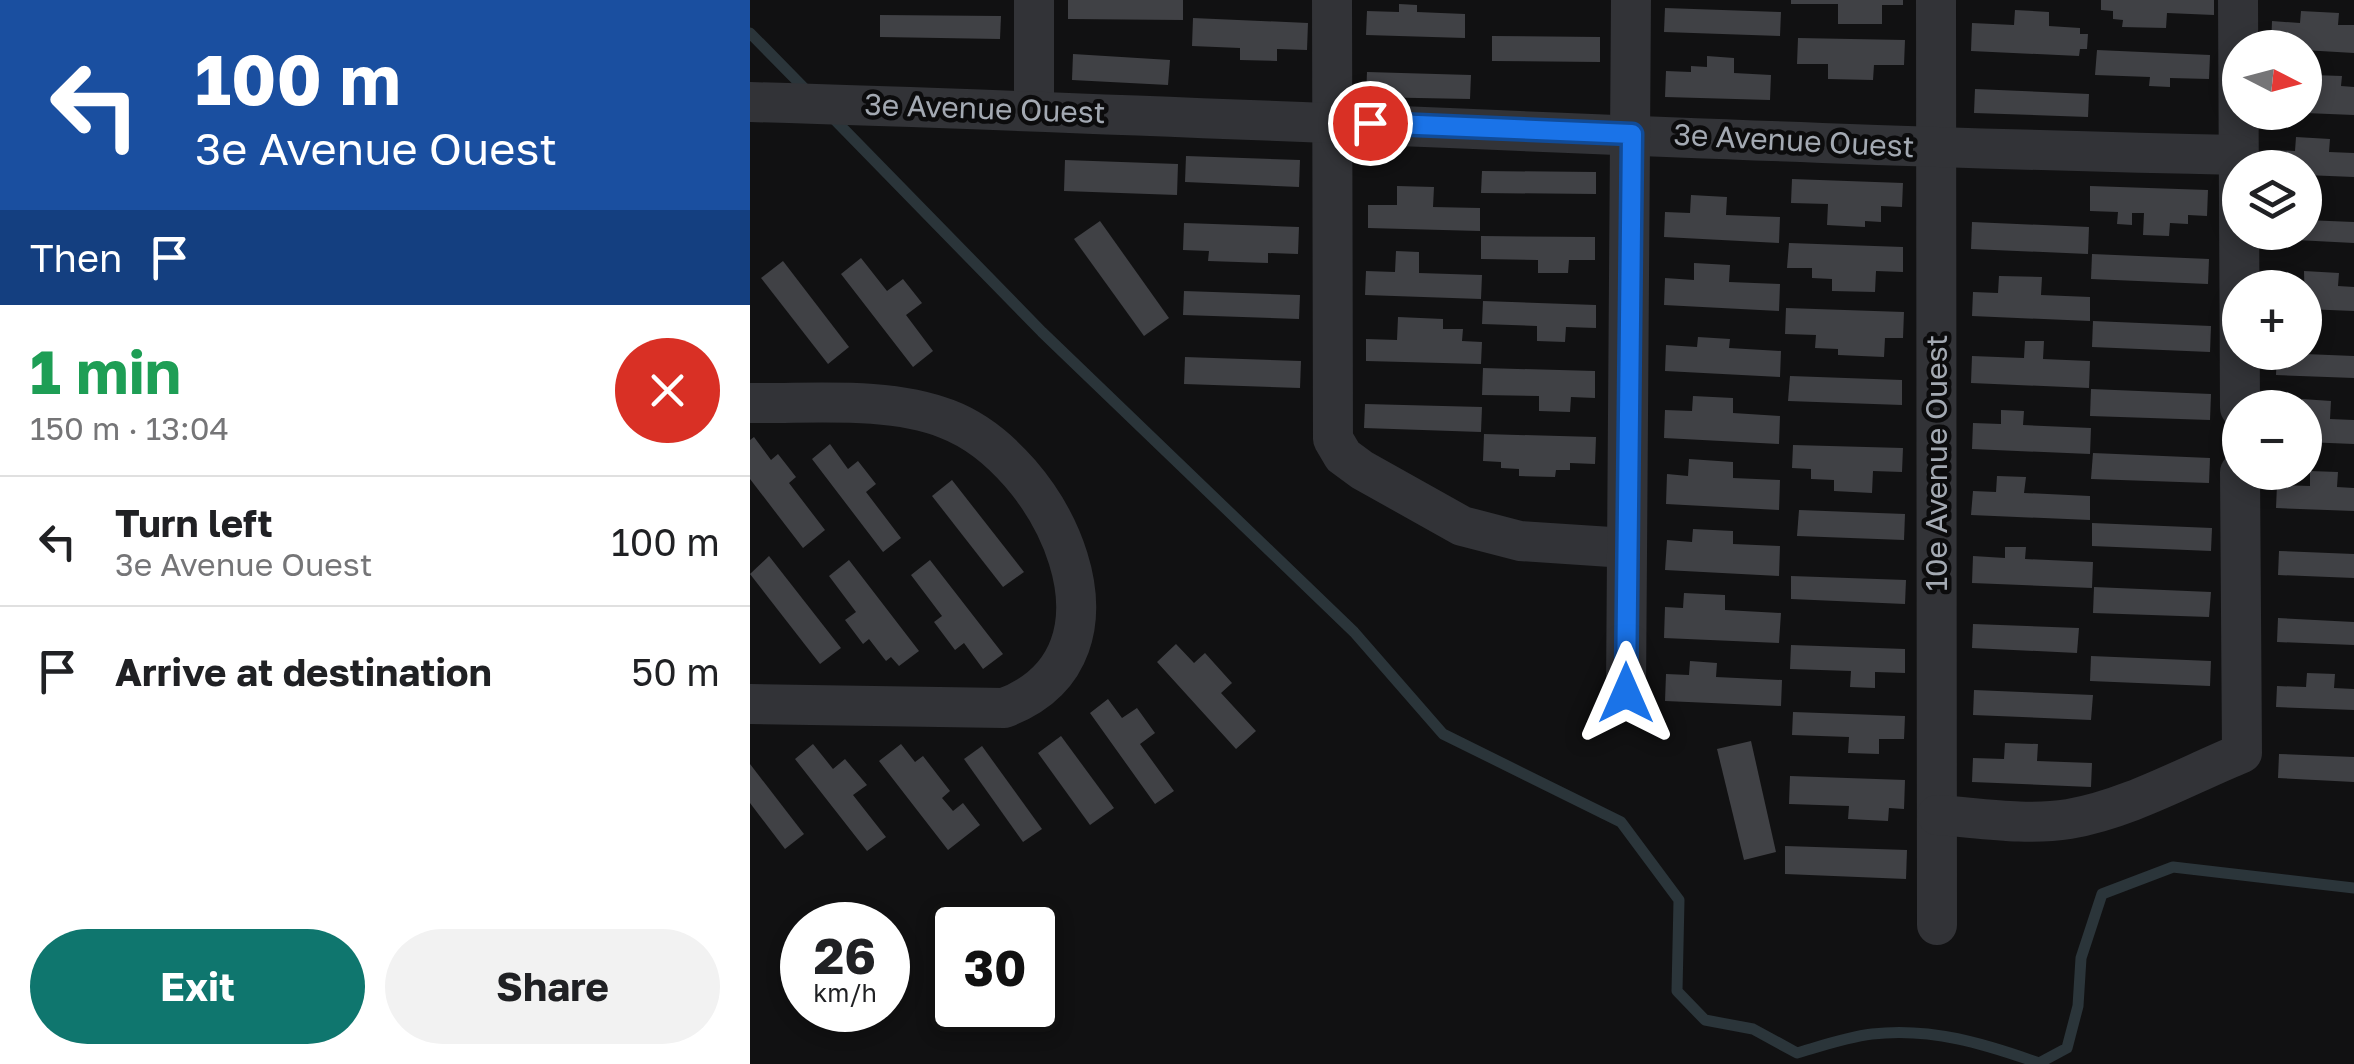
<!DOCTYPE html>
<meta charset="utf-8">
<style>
:root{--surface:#fff;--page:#f2f2f2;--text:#202124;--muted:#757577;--line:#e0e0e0;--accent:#0f766e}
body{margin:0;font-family:"Golos Text",sans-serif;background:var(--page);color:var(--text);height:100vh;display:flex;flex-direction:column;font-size:38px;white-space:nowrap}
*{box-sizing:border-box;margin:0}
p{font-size:32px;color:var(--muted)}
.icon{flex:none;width:55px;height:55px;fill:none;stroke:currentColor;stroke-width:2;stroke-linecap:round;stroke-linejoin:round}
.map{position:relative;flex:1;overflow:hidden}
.panel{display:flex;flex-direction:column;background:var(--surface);width:750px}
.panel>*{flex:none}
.top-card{background:#1a4fa0;color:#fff;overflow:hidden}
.needle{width:65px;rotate:96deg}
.controls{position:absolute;left:1472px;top:30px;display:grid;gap:20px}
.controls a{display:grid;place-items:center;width:100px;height:100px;border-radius:50%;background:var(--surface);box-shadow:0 5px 15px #0003;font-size:50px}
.speed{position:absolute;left:30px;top:902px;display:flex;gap:20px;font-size:50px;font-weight:700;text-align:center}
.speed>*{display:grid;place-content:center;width:130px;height:130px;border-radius:50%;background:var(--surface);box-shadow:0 5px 15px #0003;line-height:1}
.speed small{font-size:25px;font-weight:400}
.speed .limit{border:5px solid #111;border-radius:15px;background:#fff;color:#111}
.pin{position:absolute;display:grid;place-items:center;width:85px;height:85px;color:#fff;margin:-42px;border:5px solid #fff;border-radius:50%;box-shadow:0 2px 10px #0007}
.me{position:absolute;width:110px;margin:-55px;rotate:0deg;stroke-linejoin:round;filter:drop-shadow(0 0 8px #0008)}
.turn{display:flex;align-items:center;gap:35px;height:210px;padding:0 30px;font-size:45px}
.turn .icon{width:130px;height:130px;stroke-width:2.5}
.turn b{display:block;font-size:70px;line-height:85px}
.then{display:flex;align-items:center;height:95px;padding:0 30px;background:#0003;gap:20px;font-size:38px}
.round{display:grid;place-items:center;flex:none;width:105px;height:105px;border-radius:52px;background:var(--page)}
.headline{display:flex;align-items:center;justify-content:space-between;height:170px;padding:0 30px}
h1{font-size:60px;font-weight:700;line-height:75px;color:#1e9e55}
.button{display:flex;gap:20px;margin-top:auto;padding:20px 30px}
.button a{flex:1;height:115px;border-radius:60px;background:var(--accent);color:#fff;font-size:40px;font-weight:700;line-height:115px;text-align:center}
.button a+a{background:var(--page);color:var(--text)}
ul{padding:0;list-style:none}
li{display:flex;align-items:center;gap:30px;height:130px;padding:0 30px;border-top:2px solid var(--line)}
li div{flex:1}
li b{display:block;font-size:38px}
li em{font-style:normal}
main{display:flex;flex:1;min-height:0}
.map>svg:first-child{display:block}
</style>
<main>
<section class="panel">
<div class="top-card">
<div class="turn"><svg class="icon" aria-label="left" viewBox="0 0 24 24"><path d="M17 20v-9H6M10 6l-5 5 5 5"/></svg><div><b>100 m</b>3e Avenue Ouest</div></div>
<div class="then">Then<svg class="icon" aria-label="arrive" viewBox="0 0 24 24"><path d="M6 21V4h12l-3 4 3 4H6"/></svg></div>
</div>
<div class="headline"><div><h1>1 min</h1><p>150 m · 13:04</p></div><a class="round" style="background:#d93025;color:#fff"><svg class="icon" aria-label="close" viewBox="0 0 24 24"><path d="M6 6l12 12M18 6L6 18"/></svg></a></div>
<ul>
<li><svg class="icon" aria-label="left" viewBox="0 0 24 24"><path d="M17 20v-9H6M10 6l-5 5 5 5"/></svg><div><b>Turn left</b><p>3e Avenue Ouest</p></div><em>100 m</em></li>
<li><svg class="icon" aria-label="arrive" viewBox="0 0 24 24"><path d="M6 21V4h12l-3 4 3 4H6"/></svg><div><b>Arrive at destination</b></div><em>50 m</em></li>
</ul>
<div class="button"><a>Exit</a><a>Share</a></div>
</section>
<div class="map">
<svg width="1604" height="1064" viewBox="0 0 1604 1064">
<rect width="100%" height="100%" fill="#111112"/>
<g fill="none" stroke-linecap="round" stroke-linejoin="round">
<!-- stream -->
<g stroke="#2b353a" stroke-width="11">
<polyline points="0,33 60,94"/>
<path d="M 80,115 L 292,332 L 604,632 L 693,734 L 871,822 L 929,900 L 927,991 L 955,1020 L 1003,1029 L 1047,1053 C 1071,1046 1097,1037 1122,1034 C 1181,1027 1235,1044 1289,1063 L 1317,1048 L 1328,1006 L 1331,958 L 1352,894 L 1423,867 L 1604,888"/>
</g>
</g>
<!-- building -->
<g fill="#404145">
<polygon points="318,0 433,0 433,20 318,19"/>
<polygon points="1041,0 1153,0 1153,5 1132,5 1132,24 1088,24 1088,4 1041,4"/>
<polygon points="1351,0 1464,0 1464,15 1417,13 1416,28 1372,27 1373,20 1363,19 1363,11 1351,10"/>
<polygon points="649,4 667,5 667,12 715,14 715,38 616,35 617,11 649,12"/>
<polygon points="915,8 1031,12 1030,36 914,32"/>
<polygon points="1265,10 1299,12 1299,26 1330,28 1330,34 1338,34 1337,49 1330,49 1329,56 1221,51 1222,23 1264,25"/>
<polygon points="1551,11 1589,13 1588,25 1604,25 1604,53 1521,48 1522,21 1550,23"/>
<polygon points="130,15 251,16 250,39 130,37"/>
<polygon points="443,18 558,23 557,50 527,49 527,61 490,60 490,48 442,46"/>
<polygon points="742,36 850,37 850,62 742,61"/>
<polygon points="1048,38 1155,40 1154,65 1124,65 1123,80 1078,79 1078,64 1047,64"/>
<polygon points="1347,50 1460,55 1459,79 1420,78 1420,87 1399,86 1400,77 1345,75"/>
<polygon points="323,54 420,60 418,85 322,80"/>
<polygon points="957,56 984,58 984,73 1021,75 1020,100 915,97 916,71 941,72 941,66 957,67"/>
<polygon points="617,72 721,75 720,99 616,97"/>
<polygon points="1563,75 1592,76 1591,86 1604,87 1604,115 1555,113 1555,85 1562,85"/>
<polygon points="1225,89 1339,94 1338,117 1224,113"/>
<polygon points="1546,137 1580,139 1579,152 1604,153 1604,177 1555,175 1555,168 1521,168 1522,150 1545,151"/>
<polygon points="436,156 550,160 549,187 435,182"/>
<polygon points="315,160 428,164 427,195 314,191"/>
<polygon points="732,171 846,172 846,194 731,193"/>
<polygon points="1042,179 1153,183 1152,207 1131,206 1131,222 1115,221 1115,227 1077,225 1078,204 1041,203"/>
<polygon points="647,186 684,187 683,207 730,208 730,231 618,228 618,205 647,205"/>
<polygon points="1340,186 1458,190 1457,216 1438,215 1438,224 1420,223 1419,236 1393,235 1394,213 1382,213 1382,225 1367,224 1368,212 1340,211"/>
<polygon points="941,195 977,197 976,215 1030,217 1029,243 914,237 915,212 940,213"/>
<polygon points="1555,220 1604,222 1604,243 1524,239 1524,232 1555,232"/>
<polygon points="350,221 419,318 394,336 324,239"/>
<polygon points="1222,222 1339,227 1338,254 1221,249"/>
<polygon points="434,223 549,227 548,254 518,253 518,263 458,261 459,251 433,250"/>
<polygon points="731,236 845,237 845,260 819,260 818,273 788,273 788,260 731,259"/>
<polygon points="1039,243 1153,247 1153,272 1126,271 1125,292 1082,291 1082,279 1062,278 1062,268 1037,268"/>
<polygon points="646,251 669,252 669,273 732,275 731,299 615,295 616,271 645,272"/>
<polygon points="1342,254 1459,259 1458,284 1341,279"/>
<polygon points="111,258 137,291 153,279 172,303 156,315 183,351 163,367 91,274"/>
<polygon points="33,261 99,347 78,364 11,278"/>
<polygon points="944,263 980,265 979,282 1030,284 1029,311 914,305 915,278 944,280"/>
<polygon points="1554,271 1589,273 1588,286 1604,287 1604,311 1555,309"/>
<polygon points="1249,276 1292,277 1291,295 1340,297 1340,321 1222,316 1223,292 1248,293"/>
<polygon points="434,291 550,295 549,319 433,315"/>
<polygon points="733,301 846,305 846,328 816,327 815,342 787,341 787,326 732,324"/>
<polygon points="1036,308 1154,312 1153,338 1135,338 1134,357 1088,355 1088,349 1065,348 1066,335 1035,334"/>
<polygon points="648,317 693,319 693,329 713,329 712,341 732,342 731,364 616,361 616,339 647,340"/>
<polygon points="1343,321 1461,326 1460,352 1342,347"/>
<polygon points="948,337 980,339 979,348 1031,351 1030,377 915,371 916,345 947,347"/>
<polygon points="1275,341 1294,341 1293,359 1340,361 1339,388 1221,383 1222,356 1274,358"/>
<polygon points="1527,353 1604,356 1604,378 1526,375"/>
<polygon points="435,357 551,361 550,388 434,384"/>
<polygon points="733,368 845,371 845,398 821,397 820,412 789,411 789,396 732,395"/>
<polygon points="1040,376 1152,380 1152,405 1038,401"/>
<polygon points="1341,389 1461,394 1460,420 1340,416"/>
<polygon points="943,396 983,398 983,413 1030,416 1029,444 914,438 915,410 942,411"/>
<polygon points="1552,399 1581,401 1580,419 1604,420 1604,444 1555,442"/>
<polygon points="615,404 732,407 731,432 614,428"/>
<polygon points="1251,410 1274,411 1273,425 1341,428 1340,454 1222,449 1223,423 1251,424"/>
<polygon points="734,434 846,437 845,464 820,463 820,470 806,470 805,477 769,476 769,469 751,468 751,462 733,461"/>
<polygon points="4,437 21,460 28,454 46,477 39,483 75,530 53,548 0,479 0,440"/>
<polygon points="80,444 98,469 108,461 126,484 116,492 151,538 133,552 62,459"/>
<polygon points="1043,445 1153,448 1152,472 1123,471 1122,493 1084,491 1084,480 1061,479 1061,469 1042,468"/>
<polygon points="1343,453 1460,458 1459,483 1341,479"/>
<polygon points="939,459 983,462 983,478 1030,480 1029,510 916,504 917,474 938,476"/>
<polygon points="1560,471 1588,472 1587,487 1604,488 1604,511 1526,508 1527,485 1560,486"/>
<polygon points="1247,476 1276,477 1274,493 1340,496 1340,520 1221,515 1223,491 1246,492"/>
<polygon points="202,480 274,572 253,587 182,496"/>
<polygon points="1049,510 1155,514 1154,540 1047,536"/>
<polygon points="1342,523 1462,528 1461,551 1342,546"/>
<polygon points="943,529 983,531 983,544 1030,546 1029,576 915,570 917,540 942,542"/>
<polygon points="1255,547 1276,547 1275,559 1343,562 1342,588 1222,583 1223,556 1255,558"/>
<polygon points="1529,551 1604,554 1604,578 1528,575"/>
<polygon points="19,556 91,648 70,664 0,574"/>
<polygon points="99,560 169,651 149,666 141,657 136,661 119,639 113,644 95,620 106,612 79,576"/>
<polygon points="180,560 253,654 233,669 214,643 205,650 184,622 192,616 161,575"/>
<polygon points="1041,576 1156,580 1155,604 1041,599"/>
<polygon points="1344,587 1461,592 1459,617 1343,613"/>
<polygon points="934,593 975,595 975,610 1031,613 1029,643 914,638 915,607 933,608"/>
<polygon points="1528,618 1604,622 1604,645 1527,642"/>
<polygon points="1223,624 1329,628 1327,653 1222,648"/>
<polygon points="426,644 444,663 455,653 482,683 471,693 506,731 486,749 407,662"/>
<polygon points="1041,645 1155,649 1155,673 1125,672 1125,688 1100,687 1101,671 1040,669"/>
<polygon points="1341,656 1461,661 1460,686 1340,681"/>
<polygon points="940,661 967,663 966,677 1032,680 1031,706 915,701 916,674 939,675"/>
<polygon points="1557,673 1585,674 1584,688 1604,689 1604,710 1526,707 1527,686 1556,687"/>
<polygon points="1224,690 1343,695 1341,720 1223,715"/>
<polygon points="358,699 372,718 387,708 405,733 390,744 424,791 405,804 340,713"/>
<polygon points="1043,712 1155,716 1154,739 1129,739 1129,754 1098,753 1099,737 1042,735"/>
<polygon points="311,736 364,808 340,825 288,753"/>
<polygon points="1001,741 1026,852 994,860 967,749"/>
<polygon points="1255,743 1288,744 1287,761 1342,763 1341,787 1222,782 1223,758 1254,759"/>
<polygon points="63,744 83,769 95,759 117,785 103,795 136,837 117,851 45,759"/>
<polygon points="151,744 165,762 173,756 200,791 192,798 203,811 213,803 230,825 198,850 129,761"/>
<polygon points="232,746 292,829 273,842 214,759"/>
<polygon points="1529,754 1604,757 1604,782 1528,778"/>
<polygon points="0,764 54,834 35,849 0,803"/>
<polygon points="1040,776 1155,780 1154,809 1139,808 1138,821 1098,819 1099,806 1039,804"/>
<polygon points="1035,846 1157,850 1156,879 1035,874"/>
</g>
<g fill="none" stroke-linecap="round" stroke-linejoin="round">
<!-- street -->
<g stroke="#323337" stroke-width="40">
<polyline points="284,0 284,110"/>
<polyline points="582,0 583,439 593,456 612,470 712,526 770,541 876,548"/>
<polyline points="1186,0 1187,925"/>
<polyline points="1488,0 1490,408"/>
<path d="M 0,102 C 496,116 992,145 1489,155"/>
<path d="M 0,403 C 62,404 138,396 197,419 C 302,459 396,654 254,708 L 0,704"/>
<polyline points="876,693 881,0"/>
<path d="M 1187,815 C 1230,818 1276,826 1319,819 C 1378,809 1436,776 1492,753 L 1490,472"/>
</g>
</g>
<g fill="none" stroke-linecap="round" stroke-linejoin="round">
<!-- route casing -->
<g stroke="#114b97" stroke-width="25">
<polyline id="route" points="620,123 882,134 876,693"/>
</g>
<!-- route -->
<use href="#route" stroke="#1a73e8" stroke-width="18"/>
</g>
<g text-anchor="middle" stroke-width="9" stroke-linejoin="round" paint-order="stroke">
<!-- street labels -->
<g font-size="30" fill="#a3a9b2" stroke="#0c0c0d">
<text transform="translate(235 109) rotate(2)" y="10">3e Avenue Ouest</text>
<text transform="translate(1044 141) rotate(3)" y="10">3e Avenue Ouest</text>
<text transform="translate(1187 463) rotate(-90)" y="10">10e Avenue Ouest</text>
</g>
</g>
</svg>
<div class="controls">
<a><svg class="needle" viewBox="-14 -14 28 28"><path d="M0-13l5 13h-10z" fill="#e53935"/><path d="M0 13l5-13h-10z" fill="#757577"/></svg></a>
<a><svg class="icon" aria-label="layers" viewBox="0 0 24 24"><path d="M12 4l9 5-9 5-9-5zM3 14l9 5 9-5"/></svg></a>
<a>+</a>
<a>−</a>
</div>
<div class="speed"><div>26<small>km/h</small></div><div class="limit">30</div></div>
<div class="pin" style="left:620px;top:123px;background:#d93025"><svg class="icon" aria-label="arrive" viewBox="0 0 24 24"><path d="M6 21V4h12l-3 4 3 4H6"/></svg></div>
<svg class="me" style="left:876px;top:693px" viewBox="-20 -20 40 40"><path d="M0-17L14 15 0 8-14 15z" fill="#1a73e8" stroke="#fff" stroke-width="4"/></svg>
</div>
</main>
